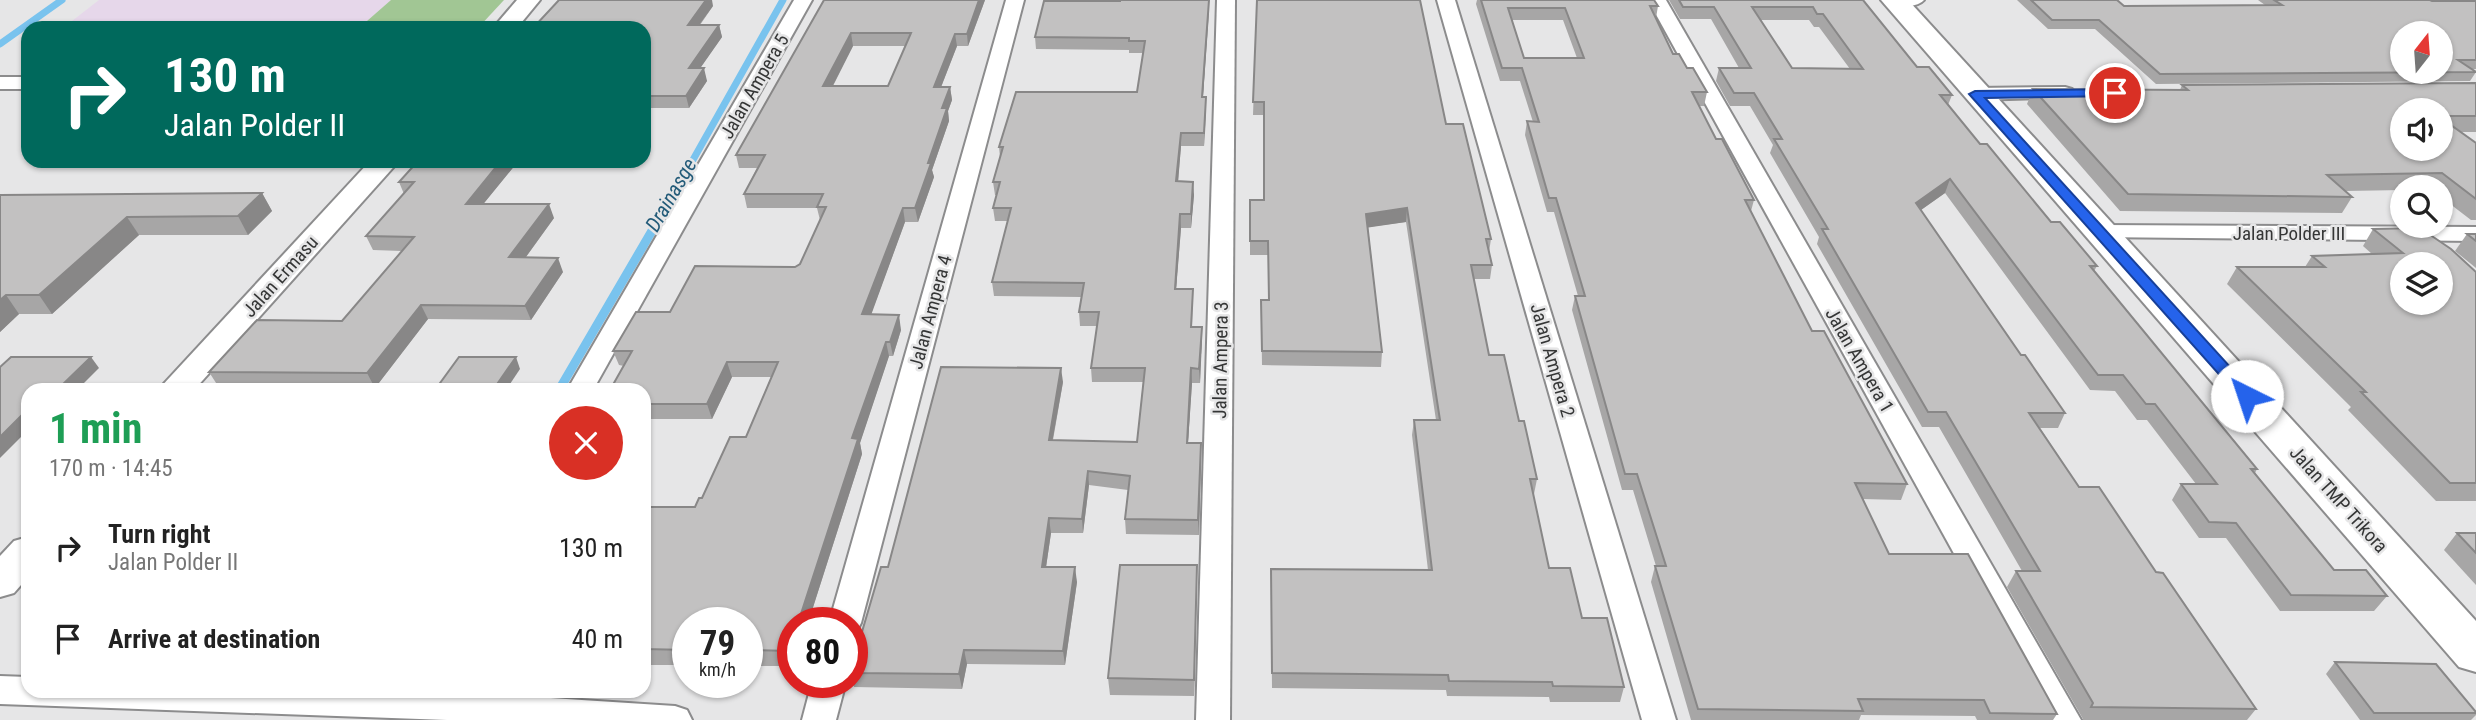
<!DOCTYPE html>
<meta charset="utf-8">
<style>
:root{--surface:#fff;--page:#f2f2f2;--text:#222;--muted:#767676}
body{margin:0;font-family:"Roboto Condensed",sans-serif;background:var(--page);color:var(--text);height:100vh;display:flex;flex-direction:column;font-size:26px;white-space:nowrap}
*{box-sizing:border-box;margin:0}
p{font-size:23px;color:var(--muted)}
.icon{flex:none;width:38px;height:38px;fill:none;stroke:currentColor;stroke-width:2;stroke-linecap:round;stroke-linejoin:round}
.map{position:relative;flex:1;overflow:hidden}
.sheet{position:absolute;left:21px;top:383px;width:630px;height:315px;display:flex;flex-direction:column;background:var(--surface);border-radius:21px;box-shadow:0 2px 5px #0004}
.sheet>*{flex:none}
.banner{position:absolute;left:21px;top:21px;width:630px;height:147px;border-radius:21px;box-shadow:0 2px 5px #0004;background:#00695c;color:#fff;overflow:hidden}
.needle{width:46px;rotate:17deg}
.controls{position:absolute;left:2390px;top:21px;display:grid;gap:14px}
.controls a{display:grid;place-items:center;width:63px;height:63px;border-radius:50%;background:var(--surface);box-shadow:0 2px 5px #0004;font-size:35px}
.speed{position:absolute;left:672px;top:607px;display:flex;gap:14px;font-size:35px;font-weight:700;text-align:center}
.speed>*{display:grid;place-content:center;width:91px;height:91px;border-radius:50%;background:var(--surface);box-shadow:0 2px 5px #0004;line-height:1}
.speed small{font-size:18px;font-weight:400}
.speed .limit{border:10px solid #d22;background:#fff;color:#111}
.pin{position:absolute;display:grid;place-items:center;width:60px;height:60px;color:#fff;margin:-30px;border:4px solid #fff;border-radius:50%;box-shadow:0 2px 7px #0007}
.me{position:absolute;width:77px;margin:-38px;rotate:319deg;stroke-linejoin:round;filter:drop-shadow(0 0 5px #0008)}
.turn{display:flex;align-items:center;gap:24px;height:147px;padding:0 28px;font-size:32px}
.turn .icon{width:91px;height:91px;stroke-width:2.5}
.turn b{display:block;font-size:49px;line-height:60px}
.round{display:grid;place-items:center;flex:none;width:74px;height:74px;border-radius:37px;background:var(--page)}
.overview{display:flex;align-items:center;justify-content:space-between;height:119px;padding:0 28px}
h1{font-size:42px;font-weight:700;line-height:52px;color:#1e9e55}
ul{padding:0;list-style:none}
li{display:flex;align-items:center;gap:21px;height:91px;padding:0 28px}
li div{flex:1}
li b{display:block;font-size:26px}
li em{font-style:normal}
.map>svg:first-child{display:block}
</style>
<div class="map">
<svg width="2476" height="720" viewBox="0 0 2476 720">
<rect width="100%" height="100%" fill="#e6e6e7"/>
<!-- education -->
<polygon fill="#e6d7ea" points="99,0 391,0 359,28 63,28"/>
<!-- green -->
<polygon fill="#a1c694" points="391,0 504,0 478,28 359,28"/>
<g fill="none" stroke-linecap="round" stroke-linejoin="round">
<!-- stream-far1 -->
<g stroke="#79c3ee" stroke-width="7">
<polyline points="0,44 62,0"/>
<polyline points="676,190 783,0"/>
</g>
<!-- stream -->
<polyline stroke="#79c3ee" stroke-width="9" points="559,390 677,188"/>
<!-- minor casing -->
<g stroke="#8c8c8d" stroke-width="4">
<g id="minor">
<polygon points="794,0 812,0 593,390 567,390"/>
<polygon points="1006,0 1024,0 861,623 856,632 852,633 852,623 829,623"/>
<polygon points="1217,0 1235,0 1230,720 1196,720"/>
<polygon points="1437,0 1455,0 1676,720 1642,720"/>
<polygon points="1648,0 1666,0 2081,720 2046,720"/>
<path d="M 1886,0 L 1924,0 C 1917,8 1898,7 1888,5 Z"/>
<rect x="0" y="77" width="28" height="12"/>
<polygon points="2065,87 2072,89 2075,93 2072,97 1975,100 1968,98 1965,94 1968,90 1975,88"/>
<polygon points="2102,225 2476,227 2476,241 2094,237 2090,232 2094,227"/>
<polygon points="0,676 28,677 28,691 441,691 675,706 687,710 692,720 447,720 0,704"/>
<polygon points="812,682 846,682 836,720 802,720"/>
</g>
</g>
<!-- tertiary casing -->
<g stroke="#8c8c8d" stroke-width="4">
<g id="tertiary">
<polygon points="517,0 540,0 517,28 493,28"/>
<polygon points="370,161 399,161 194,390 158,390"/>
<polygon points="28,537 28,577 14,593 0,597 0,556 14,541"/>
</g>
</g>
<!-- trunk casing -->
<g stroke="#8c8c8d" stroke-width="4">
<polygon id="trunk" points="1881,0 1908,0 2476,621 2476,672 2459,667"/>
</g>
<!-- minor -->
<use href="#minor" fill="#fff" fill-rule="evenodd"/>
<!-- tertiary -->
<use href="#tertiary" fill="#fff" fill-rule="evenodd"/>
<!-- trunk -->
<use href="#trunk" fill="#fff" fill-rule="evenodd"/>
</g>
<!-- wall -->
<g fill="#a7a6a6" fill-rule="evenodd">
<path d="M 824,0 L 985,0 L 968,46 L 957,46 L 941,87 L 950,87 L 952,100 L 948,111 L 949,121 L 932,170 L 934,177 L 918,222 L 905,222 L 871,314 L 901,330 L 893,356 L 889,356 L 860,443 L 862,454 L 808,623 L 793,623 L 793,666 L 747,666 L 747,623 L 688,623 L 688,665 L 644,665 L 644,507 L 695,507 L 746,437 L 771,377 L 732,377 L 712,419 L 644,419 L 644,390 L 624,366 L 619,365 L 613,351 L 670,312 L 795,267 L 800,264 L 820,220 L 817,208 L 747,208 L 744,194 L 757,168 L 739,168 L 736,155 ZM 853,46 L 906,46 L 888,86 L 833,86 Z"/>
<polygon points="1209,0 1203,97 1206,97 1204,146 1181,146 1178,181 1194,195 1191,228 1181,228 1176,289 1193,289 1192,327 1202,327 1200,383 1192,383 1188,443 1201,458 1199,535 1126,534 1125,519 1128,490 1089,485 1083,533 1051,533 1046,567 1077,582 1065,665 967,664 962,689 854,687 852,679 852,666 888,567 1063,382 1053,440 1137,442 1143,382 1092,382 1091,368 1097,326 1080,326 1079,312 1081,297 994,296 992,282 1008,221 995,221 993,208 997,195 995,195 993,182 1000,157 999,147 1137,92 1143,53 1129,53 1129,50 1036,49 1035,37"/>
<polygon points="1257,0 1446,124 1491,239 1489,252 1492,265 1490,279 1474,279 1489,355 1519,421 1537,479 1534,494 1533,494 1549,568 1582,618 1624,687 1620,702 1550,702 1549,697 1447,696 1446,690 1272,688 1271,584 1428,570 1412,435 1414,420 1436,420 1406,222 1368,227 1382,352 1381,367 1262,365 1261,300 1268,300 1268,255 1250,255 1250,200 1264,200 1264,115 1253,115"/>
<path d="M 1477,0 L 1654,0 L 1658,6 L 1656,18 L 1673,54 L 1707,92 L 1704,106 L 1699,106 L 1716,139 L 1754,200 L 1751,211 L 1812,331 L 1907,484 L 1901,500 L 1863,499 L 1889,554 L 2057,714 L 2053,720 L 1977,720 L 1975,716 L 1861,715 L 1859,720 L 1691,720 L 1651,582 L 1655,566 L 1656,566 L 1633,490 L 1622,490 L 1572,310 L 1575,296 L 1578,296 L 1554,212 L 1547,212 L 1525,135 L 1527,121 L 1533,122 L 1520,81 L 1500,81 L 1476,4 ZM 1512,20 L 1563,20 L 1577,58 L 1524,58 Z"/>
<path d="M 1669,0 L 1863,0 L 1917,67 L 1952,95 L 1948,105 L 1980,144 L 2051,222 L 2097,266 L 2094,271 L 2257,469 L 2255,473 L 2334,570 L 2387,596 L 2374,611 L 2280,611 L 2226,538 L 2199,538 L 2172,500 L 2181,484 L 2196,484 L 2147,420 L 2137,420 L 2115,391 L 2090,390 L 1945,193 L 1921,210 L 2021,355 L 2065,413 L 2058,428 L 2040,428 L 2079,487 L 2156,572 L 2256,709 L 2247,720 L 2083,720 L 2083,719 L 2007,587 L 2016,571 L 2022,571 L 1939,427 L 1922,427 L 1817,244 L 1819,237 L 1770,153 L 1773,145 L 1750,106 L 1730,106 L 1716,81 L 1719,68 L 1739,68 L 1711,19 L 1680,19 ZM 1760,20 L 1809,20 L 1814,27 L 1819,27 L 1850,69 L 1792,68 Z"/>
<polygon points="2017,0 2117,0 2124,6 2265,5 2258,0 2430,0 2432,1 2476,1 2476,69 2472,69 2476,72 2470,81 2156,84 2095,29 2048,29"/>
<polygon points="713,6 700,25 719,25 722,37 700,68 707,81 689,108 644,108 644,28"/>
<path d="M 2476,83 L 2476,132 L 2461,132 L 2476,143 L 2476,220 L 2471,220 L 2441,197 L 2441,187 L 2403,187 L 2403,190 L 2345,191 L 2352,197 L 2342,213 L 2120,211 L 2027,104 L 2033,89 L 2180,90 L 2182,85 ZM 2441,110 L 2441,149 L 2403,149 Z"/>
<polygon points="91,161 162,161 91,162"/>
<polygon points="516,164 483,204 554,218 526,257 563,272 531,320 428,319 375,388 218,386 209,372 342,321 402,251 373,250 366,236 404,194 399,182"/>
<polygon points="262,193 272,211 248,235 139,235 52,314 19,314 0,332 0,195"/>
<polygon points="2373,229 2476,272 2476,501 2436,501 2348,410 2351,407 2227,284 2237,267 2305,267 2312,256 2372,254 2363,246"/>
<polygon points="2467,234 2476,234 2476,268 2455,251"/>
<polygon points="2457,533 2476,533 2476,585 2444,550"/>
<polygon points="1197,565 1194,696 1110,695 1108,678"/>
<polygon points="2335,662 2476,712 2476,715 2471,720 2360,720 2326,674"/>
</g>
<!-- shaded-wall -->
<g fill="#888787">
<polygon points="706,0 712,0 713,6 691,36 688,25"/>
<polygon points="979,0 985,0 968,46 967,34"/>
<polygon points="1209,0 1209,11 1202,110 1202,97"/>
<polygon points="719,25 722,37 692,80 689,68"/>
<polygon points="851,33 853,46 826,99 823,86"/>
<polygon points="955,34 957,46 936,100 934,87"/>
<polygon points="704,68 707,81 689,108 686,96"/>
<polygon points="950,87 952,100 948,111 949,121 932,170 934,177 918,222 915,208 942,108"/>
<polygon points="1206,97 1206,110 1204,146 1204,133"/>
<polygon points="1181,133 1181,146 1177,195 1176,181"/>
<polygon points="501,161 515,161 516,164 472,218 466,204"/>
<polygon points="1950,179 1945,193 1911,217 1916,203"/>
<polygon points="1193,182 1194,195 1191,228 1191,214"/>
<polygon points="262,193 272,211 248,235 238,216"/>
<polygon points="549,204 554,218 515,272 509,257"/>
<polygon points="903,208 905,222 866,329 862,314"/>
<polygon points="1407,208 1406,222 1365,228 1366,214"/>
<polygon points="1180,214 1181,228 1175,303 1175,289"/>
<polygon points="127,217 139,235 52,314 39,295"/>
<polygon points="558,258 563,272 531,320 525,306"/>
<polygon points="6,295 19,314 0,332 0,300"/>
<polygon points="421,305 428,319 375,388 367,373"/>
<polygon points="899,315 901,330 893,356 890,342"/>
<polygon points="1202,327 1202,341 1200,383 1199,369"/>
<polygon points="886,342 889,356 860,443 862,454 808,623 798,623 852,438"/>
<polygon points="91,357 99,368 77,390 60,390 59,388"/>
<polygon points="516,357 520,369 506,390 493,390"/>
<polygon points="727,362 732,377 712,419 707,404"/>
<polygon points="1061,368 1063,382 1050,454 1049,440"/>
<polygon points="1191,368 1192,383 1187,457 1187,443"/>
<polygon points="28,409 28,430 0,458 0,437"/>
<polygon points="1201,443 1201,458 1199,535 1198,520"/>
<polygon points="1088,471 1089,485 1083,533 1082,519"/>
<polygon points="1049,518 1051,533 1044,581 1042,567"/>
<polygon points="1197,565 1197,582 1194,696 1194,680"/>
<polygon points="1075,567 1077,582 1065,665 1063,651"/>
<polygon points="793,639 793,663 789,651"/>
<polygon points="964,650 967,664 962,689 959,674"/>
</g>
<!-- building -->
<g fill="#c2c1c1" stroke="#888787" stroke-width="2" fill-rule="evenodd">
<polygon points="559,0 706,0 688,25 719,25 689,68 704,68 686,96 644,96 644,28 533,28"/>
<path d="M 824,0 L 979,0 L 967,34 L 955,34 L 934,87 L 950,87 L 942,108 L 947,108 L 928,163 L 931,163 L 915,208 L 903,208 L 862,314 L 899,315 L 890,342 L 886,342 L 852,438 L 858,439 L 798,623 L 793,623 L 793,639 L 789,651 L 747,650 L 747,623 L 688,623 L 688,650 L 644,649 L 644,507 L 695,507 L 699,498 L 702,498 L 730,437 L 746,437 L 778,362 L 727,362 L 707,404 L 644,404 L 644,390 L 610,390 L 632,351 L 613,351 L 636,312 L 670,312 L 695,266 L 795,267 L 800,264 L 826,207 L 817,207 L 823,194 L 744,194 L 765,155 L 736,155 ZM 851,33 L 911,33 L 888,86 L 823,86 Z"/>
<polygon points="1120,0 1209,0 1202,97 1206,97 1204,133 1181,133 1176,181 1193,182 1191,214 1180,214 1175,289 1193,289 1191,327 1202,327 1199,369 1191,368 1187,443 1201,443 1198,520 1125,519 1130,476 1088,471 1082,519 1049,518 1042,567 1075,567 1063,651 964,650 959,674 852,673 852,666 881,567 888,567 941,367 1061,368 1049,440 1137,442 1145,368 1091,368 1099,312 1079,312 1084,283 992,282 1011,208 993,208 1000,182 993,182 1003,147 999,147 1016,92 1137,92 1145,41 1129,41 1129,38 1035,37 1044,1 1120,1"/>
<polygon points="1257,0 1420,0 1446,124 1463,124 1491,239 1486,239 1492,265 1471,265 1489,355 1504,355 1519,421 1524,421 1537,479 1530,479 1549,568 1570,568 1582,618 1607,618 1624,687 1553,686 1552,682 1449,681 1448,675 1272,673 1271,569 1432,570 1414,420 1440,420 1407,208 1366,214 1382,352 1262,351 1261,300 1269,300 1268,241 1250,241 1250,200 1264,200 1264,102 1253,102"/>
<path d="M 1481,0 L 1654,0 L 1658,6 L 1650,6 L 1673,54 L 1679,54 L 1687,68 L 1693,68 L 1707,92 L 1692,92 L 1716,139 L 1722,139 L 1754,200 L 1745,200 L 1812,331 L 1824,331 L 1907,484 L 1855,483 L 1889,554 L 1968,554 L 2057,714 L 1990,713 L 1984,700 L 1858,699 L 1863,711 L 1698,709 L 1655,566 L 1666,566 L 1637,474 L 1625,474 L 1575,296 L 1585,296 L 1556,198 L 1549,198 L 1527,121 L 1539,122 L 1522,68 L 1502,68 ZM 1508,8 L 1565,8 L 1584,58 L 1524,58 Z"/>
<path d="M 1679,0 L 1863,0 L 1917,67 L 1929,67 L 1952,95 L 1940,95 L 1980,144 L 1987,144 L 2051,222 L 2060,222 L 2097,266 L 2090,266 L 2257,469 L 2251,469 L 2334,570 L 2366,570 L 2387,596 L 2291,595 L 2236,523 L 2209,522 L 2181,484 L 2217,484 L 2155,404 L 2146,404 L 2123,375 L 2098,375 L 1950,179 L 1916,203 L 2021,355 L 2025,355 L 2065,413 L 2029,413 L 2079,487 L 2099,487 L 2156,572 L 2163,573 L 2256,709 L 2091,707 L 2093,703 L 2016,571 L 2040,571 L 1946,412 L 1928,412 L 1822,229 L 1828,229 L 1774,139 L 1782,139 L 1754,93 L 1734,93 L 1719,68 L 1751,68 L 1714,7 L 1683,7 ZM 1752,7 L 1813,7 L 1817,14 L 1823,14 L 1863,69 L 1792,68 Z"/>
<path d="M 2031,0 L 2117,0 L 2124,6 L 2282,5 L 2274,0 L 2430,0 L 2432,1 L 2476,1 L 2476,60 L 2458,60 L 2476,72 L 2160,74 L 2099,20 L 2052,20 ZM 2403,33 L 2441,33 L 2441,72 L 2403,72 Z"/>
<polygon points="2476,83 2476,116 2441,116 2441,110 2403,110 2403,149 2441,149 2441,118 2476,143 2476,199 2442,173 2327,175 2352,197 2128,194 2033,89 2188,90 2182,85"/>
<polygon points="418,161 501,161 466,204 549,204 509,257 558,258 525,306 421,305 367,373 209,372 257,320 342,321 414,237 366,236 414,182 399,182"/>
<polygon points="262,193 238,216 127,217 39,295 6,295 0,300 0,195"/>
<path d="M 2420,228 L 2451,249 L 2476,272 L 2476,483 L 2450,483 L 2361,392 L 2366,392 L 2237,267 L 2325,267 L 2312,256 L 2403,253 L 2373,229 ZM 2403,264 L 2441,264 L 2441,303 L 2403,303 Z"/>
<polygon points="2467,234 2476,234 2476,241"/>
<polygon points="11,357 91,357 59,388 49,388 47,390 28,390 28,409 0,437 0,367"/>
<polygon points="459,357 516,357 493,390 435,390"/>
<polygon points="2457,533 2476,533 2476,553"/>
<polygon points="1120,565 1197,565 1194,680 1108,678"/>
<polygon points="2335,662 2436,664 2476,712 2476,713 2374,713"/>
</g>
<!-- route -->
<polygon fill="#2563eb" stroke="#184099" stroke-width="2" points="2115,89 2119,91 2119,96 1985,98 2253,392 2255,396 2253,399 2241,399 1969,94 1975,91"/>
<g text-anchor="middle" stroke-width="5" stroke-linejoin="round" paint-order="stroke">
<!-- street labels -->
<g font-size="19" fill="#353636" stroke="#e6e6e7">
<text transform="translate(754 86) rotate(-60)" y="7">Jalan Ampera 5</text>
<text x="2289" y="240">Jalan Polder III</text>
<text transform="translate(280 276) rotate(-48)" y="7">Jalan Ermasu</text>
<text transform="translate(930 312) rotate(-75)" y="7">Jalan Ampera 4</text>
<text transform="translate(1220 360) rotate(-89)" y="7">Jalan Ampera 3</text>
<text transform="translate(1553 360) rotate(74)" y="7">Jalan Ampera 2</text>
<text transform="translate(1860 360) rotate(60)" y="7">Jalan Ampera 1</text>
<text transform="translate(2339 499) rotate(48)" y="7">Jalan TMP Trikora</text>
</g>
<!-- water labels -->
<g font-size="21" font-style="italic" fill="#235b79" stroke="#e6e6e7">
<text transform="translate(671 195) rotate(-60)" y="7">Drainasge</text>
</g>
</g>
</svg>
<div class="controls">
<a><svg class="needle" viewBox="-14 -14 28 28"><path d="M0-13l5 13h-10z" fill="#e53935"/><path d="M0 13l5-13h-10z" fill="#767676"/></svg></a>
<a><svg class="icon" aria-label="sound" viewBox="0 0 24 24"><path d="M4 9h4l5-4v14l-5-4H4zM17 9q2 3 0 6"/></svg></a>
<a><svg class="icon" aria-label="search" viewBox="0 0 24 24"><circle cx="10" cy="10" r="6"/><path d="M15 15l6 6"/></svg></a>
<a><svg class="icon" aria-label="layers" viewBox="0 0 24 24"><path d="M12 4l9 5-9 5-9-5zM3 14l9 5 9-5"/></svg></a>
</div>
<div class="speed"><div>79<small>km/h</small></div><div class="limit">80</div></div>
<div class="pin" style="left:2115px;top:93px;background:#d93025"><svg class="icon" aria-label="arrive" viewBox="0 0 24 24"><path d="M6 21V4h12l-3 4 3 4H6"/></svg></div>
<svg class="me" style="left:2247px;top:396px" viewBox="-20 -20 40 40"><circle r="19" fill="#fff"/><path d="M0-13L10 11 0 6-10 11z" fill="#2563eb"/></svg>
<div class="banner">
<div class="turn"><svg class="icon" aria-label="right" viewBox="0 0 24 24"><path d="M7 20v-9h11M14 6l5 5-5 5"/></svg><div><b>130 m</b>Jalan Polder II</div></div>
</div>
<section class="sheet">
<div class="overview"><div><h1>1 min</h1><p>170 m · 14:45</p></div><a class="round" style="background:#d93025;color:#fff"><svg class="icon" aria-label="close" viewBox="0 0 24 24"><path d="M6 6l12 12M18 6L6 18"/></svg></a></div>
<ul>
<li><svg class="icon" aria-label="right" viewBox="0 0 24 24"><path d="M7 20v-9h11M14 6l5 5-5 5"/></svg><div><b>Turn right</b><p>Jalan Polder II</p></div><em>130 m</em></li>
<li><svg class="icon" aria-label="arrive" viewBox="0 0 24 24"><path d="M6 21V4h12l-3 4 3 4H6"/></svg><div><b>Arrive at destination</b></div><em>40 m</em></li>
</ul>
</section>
</div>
